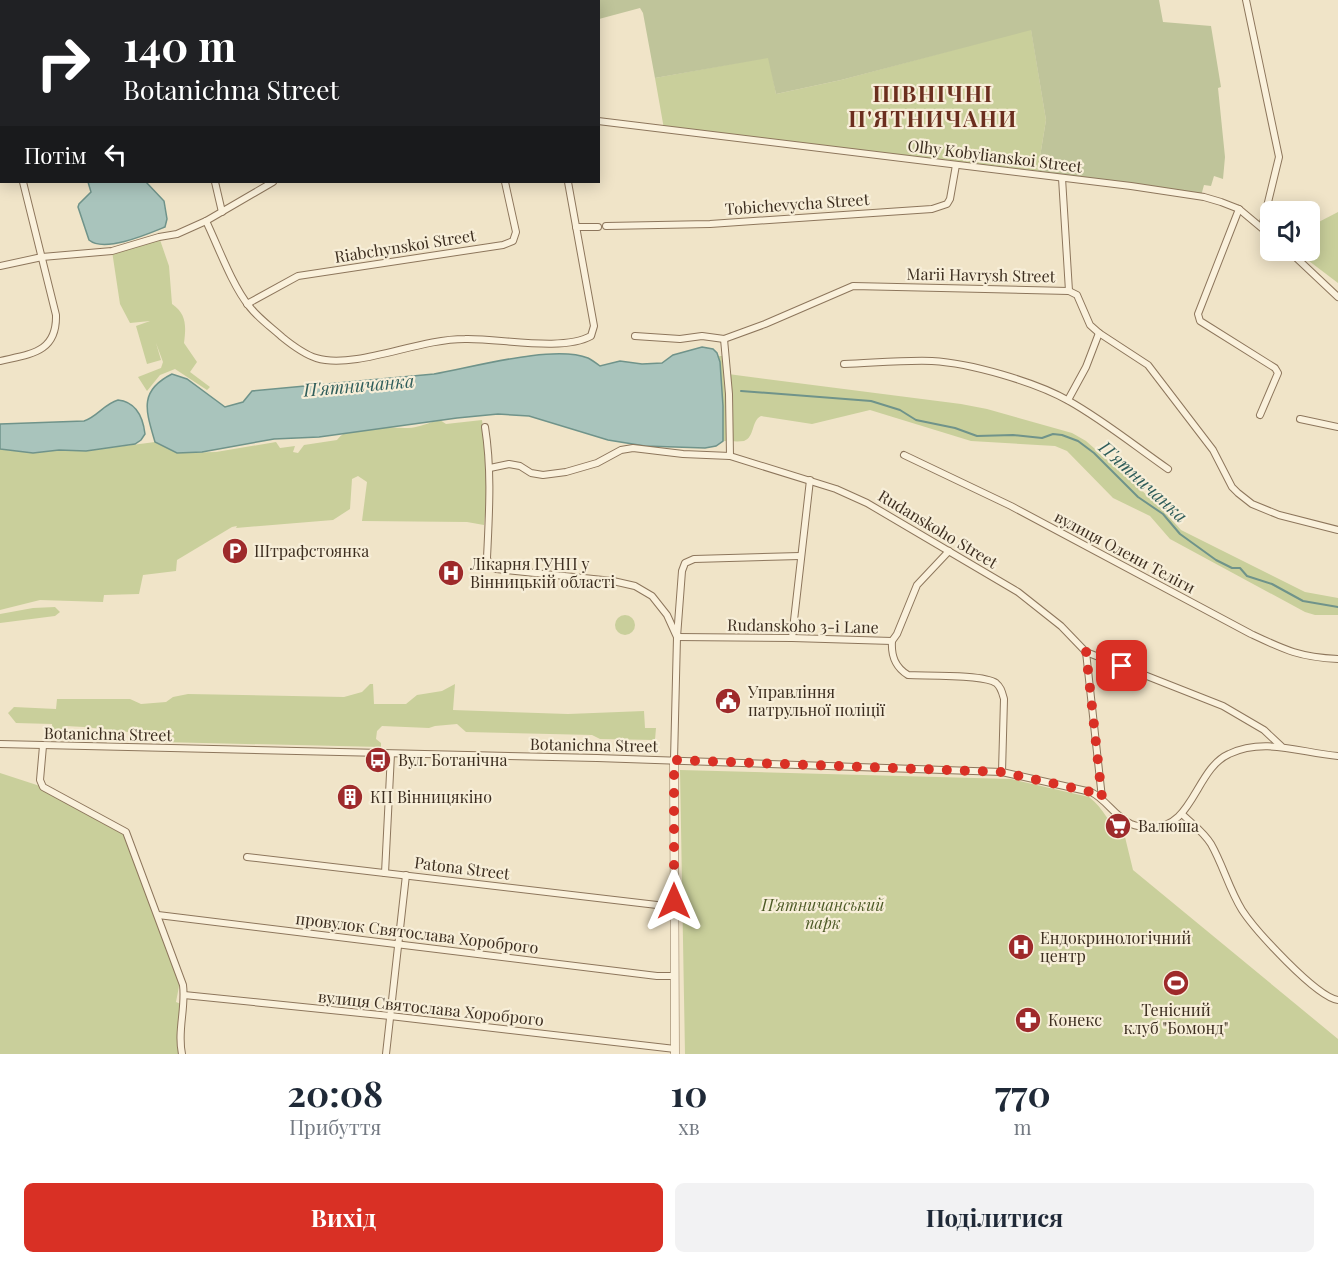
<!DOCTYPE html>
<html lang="uk">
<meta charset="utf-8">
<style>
:root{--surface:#fff;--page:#f2f2f3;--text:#1f2937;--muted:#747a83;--accent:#d93025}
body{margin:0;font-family:"Playfair Display",serif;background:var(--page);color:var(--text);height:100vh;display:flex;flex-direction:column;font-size:22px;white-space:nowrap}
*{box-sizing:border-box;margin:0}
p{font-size:20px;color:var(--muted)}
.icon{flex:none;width:33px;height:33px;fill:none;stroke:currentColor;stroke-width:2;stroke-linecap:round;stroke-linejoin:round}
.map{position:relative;height:1054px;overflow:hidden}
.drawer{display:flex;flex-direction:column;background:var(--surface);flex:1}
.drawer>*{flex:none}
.hud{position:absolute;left:0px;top:0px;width:600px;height:183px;box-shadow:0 3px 15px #0003;background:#202124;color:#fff;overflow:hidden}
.buttons{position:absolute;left:1260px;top:201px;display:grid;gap:12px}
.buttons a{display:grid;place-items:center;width:60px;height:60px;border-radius:9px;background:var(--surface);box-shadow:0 3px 15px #0003;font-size:30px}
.pin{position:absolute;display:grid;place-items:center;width:51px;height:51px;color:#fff;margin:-26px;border-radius:12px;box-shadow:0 3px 9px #0006}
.me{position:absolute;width:66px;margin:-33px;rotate:0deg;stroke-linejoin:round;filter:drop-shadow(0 0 4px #0008)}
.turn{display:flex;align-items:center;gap:21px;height:126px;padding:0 24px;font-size:27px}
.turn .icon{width:78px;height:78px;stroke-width:2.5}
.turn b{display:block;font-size:42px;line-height:51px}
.then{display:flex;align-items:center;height:57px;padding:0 24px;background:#0003;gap:12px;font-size:22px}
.eta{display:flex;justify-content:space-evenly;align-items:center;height:102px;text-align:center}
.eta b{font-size:36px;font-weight:700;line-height:42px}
.primary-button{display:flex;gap:12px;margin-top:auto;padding:12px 24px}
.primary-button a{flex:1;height:69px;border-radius:9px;background:var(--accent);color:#fff;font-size:24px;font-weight:700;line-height:69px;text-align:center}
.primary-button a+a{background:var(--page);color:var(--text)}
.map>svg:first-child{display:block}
</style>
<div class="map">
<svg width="1338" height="1054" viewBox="0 0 1338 1054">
<rect width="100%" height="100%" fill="#f0e4c8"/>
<!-- green -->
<g fill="#c9cf9b">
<polygon points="0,0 214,0 2,2 0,71"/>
<polygon points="1031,29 1046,120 1037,175 664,129 655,78 769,57 776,94 841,80"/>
<polygon points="1338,212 1338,283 1309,261 1320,245 1314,240 1310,232 1313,231 1311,226"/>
<path d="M 159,237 L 169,266 L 172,304 C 187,314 186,327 184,343 L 197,362 L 190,372 L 210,387 L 207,390 L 175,369 L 160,375 L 147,391 L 138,377 L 161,368 L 163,362 L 156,343 L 161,360 L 147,364 L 136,326 L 150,321 L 130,323 L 120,304 L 112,251 Z"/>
<path d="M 718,356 L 726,356 L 728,374 L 961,404 L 987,409 L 1072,433 L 1086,441 L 1158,505 L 1181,530 L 1305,592 L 1338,598 L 1338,615 L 1315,615 L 1305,612 L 1170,539 L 1150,516 L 1113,498 L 1067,451 L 1055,446 L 971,441 L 870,410 L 812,424 L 761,416 C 751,421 755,437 744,441 C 738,442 729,441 723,441 L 723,406 Z"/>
<path d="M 440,420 L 446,424 L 482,420 C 487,456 488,489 484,525 L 467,522 L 362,521 L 367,482 L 358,476 L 352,479 L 350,509 L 333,520 L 236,528 L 237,526 L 232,527 L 177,560 L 176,571 L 143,575 L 139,594 L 104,595 L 103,602 L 40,600 L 0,610 L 0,449 L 33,453 L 59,450 L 86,451 L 155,442 L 177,453 L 216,452 L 276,442 L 280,448 L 295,446 L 293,452 L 298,453 L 304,445 L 337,440 C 353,419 385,429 408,428 C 418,428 430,422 440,420 Z"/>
<polygon points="55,607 60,612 55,616 0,623 0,614 33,608"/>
<circle cx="625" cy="625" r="10"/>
<path d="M 370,684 L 373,684 L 374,704 L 406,704 L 417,695 L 442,691 L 455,684 L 453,710 L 568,714 L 644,711 L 645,728 L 656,728 L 655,740 L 600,739 L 592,735 L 466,732 L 457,724 L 435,726 L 429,728 L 382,726 L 377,731 L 376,739 L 381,743 L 381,747 L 161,742 L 140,740 L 136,733 C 112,730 90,727 66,726 L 58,737 L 53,738 L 52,724 L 16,723 L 8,713 L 14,707 L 56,709 L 57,699 L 130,699 L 141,704 L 166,702 L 173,697 L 188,694 L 344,697 L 362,692 Z"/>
<path d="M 680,770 L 1011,779 L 1089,797 C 1104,808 1109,826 1125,837 L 1133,870 L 1338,1039 L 1338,1054 L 685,1054 Z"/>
<polygon points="0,773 43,787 126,832 180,981 176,1002 181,1004 182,1054 0,1054"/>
</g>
<!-- cemetery -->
<polygon fill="#bfc49a" points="582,0 1159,0 1163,22 1211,26 1221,87 1218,88 1225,157 1223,179 1214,176 1211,186 1204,185 1201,196 1037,175 1046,120 1031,30 841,80 776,94 768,58 655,78 643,13 640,8 599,19 598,2"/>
<!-- water -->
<g fill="#a9c4bc" stroke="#6f938a" stroke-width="1.5">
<path d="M 88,182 L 146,182 L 164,201 L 167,219 L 165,227 C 148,234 104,253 89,240 L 78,207 L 79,204 L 91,192 Z"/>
<path d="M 702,347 L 713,349 L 717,353 L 720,362 L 723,406 L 723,441 L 716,446 L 705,448 L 645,446 L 608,440 L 529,416 L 498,414 L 457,418 L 319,437 L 274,439 L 202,452 L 177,453 L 155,442 C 146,411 138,391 172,374 L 187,379 L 225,407 L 243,402 L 252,391 L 434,374 C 470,368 554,344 588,358 C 592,360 596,363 600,366 L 620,361 L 642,364 L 662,363 L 673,355 Z"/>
<path d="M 118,400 C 136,402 143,417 145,434 L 141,440 L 135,444 L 86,451 L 59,450 L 33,453 L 0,449 L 0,424 L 84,421 C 97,417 104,404 118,400 Z"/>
</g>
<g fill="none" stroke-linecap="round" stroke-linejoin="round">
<!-- stream -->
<g stroke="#6f938a" stroke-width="2">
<polyline points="52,0 52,2"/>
<polyline points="741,391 871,401 900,410 916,420 955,428 977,436 1013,435 1042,438 1053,434 1062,435 1078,441 1094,453 1138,497 1163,514 1180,534 1216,560 1232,568 1240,568 1247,576 1272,584 1303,601 1338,607"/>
</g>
<!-- minor casing -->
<g stroke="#8d765c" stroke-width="8">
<g id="minor">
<polyline points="412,0 413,2"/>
<polyline points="546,0 546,2"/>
<polyline points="1246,0 1279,157 1262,227"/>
<polyline points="347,2 369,0"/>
<polyline points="0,71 2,71"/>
<polyline points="0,91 2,97"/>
<polyline points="598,121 1131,186 1204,197 1221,202 1239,209 1270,235"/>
<polyline points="1062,178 1069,291"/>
<polyline points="215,182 222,212"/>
<polyline points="1239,209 1198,314 1200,321 1275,368 1278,373 1260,415"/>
<path d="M 206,221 C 218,246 232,285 249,306 C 258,318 271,327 282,337 C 309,359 322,364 357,359 C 392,354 430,339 465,339 C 499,338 562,352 591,336 L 594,326 L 568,182"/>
<polyline points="606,226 710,224 932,209 947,204 950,199 956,165"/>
<polyline points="576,227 598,227"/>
<polyline points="1288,250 1338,297"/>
<polyline points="0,266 42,257 112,251 159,237 177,234 206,221 273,182"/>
<polyline points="247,304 298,276 503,245 513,241 516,232 505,182"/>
<polyline points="635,336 680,339 702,336 724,339 765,324 853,286 1069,291 1077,295 1090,325 1099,333 1148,365 1213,450 1232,487 1238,493 1252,504 1279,515 1338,530"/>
<polyline points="724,339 729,394 730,456"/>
<path d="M 0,361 C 30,354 57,353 56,315 L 23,182"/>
<path d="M 844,364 C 873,363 903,360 932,361 C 970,363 1036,382 1069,401 C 1103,420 1135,446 1168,469"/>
<polyline points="1068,400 1086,367 1099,333"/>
<polyline points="1300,419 1338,427"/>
<path d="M 485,427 C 492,471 489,514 487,558 L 489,565 L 496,569 L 613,581 L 635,586 L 652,596 L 667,615 L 677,637"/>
<path d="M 904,455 L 1011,506 L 1251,634 C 1285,650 1299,657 1338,659"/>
<polyline points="490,468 509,464 520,466 531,473 543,475 566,472 597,463 621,450 633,448 683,454 730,456 836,489 867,503 1018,592 1061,626 1086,652 1223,706 1264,730 1281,746"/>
<polyline points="677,637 792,638 892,641 897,634 917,585 949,551"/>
<polyline points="792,638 810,480"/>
<path d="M 892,641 C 891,656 895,667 908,675 C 925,676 984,674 996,683 C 1001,687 1002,692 1004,699 L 1002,772"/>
<polyline points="1086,652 1102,798"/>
<path d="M 0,744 L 597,758 L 1002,772 L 1091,792 C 1107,800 1115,817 1131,824 C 1136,826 1143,827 1149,827 C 1193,831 1195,769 1229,754 C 1265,737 1301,753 1338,756"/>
<path d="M 43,746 L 40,780 L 43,787 L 126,832 L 183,985 C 186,1008 177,1031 182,1054"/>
<polyline points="674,760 677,637 682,571 685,563 694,559 800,556"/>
<path d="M 1182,814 C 1191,823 1204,832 1211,844 C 1223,865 1229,889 1242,910 C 1255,930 1316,997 1338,1000"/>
<polyline points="247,857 674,907"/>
<polyline points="385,873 391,754"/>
<polyline points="158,915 657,976 674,976"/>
<polyline points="184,995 390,1016 675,1049"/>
<polyline points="386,1054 406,875"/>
</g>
</g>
<!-- tertiary casing -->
<g stroke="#8d765c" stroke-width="9">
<polyline id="tertiary" points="674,760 675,1054"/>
</g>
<!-- minor -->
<use href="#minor" stroke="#faf1dc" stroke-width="6"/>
<!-- tertiary -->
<use href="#tertiary" stroke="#faf1dc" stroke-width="8"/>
</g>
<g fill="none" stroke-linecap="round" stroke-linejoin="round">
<!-- route -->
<polyline stroke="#d93025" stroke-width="10" stroke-dasharray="0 18" points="674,901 674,760 1002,772 1091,792 1102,798 1086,652 1122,666"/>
</g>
<!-- icons -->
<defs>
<g id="parking-disc" transform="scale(1.35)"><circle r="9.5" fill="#9e2a2b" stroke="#f7eed8"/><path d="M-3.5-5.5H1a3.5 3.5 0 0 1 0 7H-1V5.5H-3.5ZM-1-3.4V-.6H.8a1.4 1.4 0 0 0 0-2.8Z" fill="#fff"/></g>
<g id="hospital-disc" transform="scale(1.35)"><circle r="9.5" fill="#9e2a2b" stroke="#f7eed8"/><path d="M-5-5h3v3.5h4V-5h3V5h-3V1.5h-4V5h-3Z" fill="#fff"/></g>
<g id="civic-disc" transform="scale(1.35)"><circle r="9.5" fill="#9e2a2b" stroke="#f7eed8"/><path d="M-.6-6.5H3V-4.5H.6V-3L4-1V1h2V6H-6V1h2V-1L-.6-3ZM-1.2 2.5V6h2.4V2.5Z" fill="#fff"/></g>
<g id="bus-disc" transform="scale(1.35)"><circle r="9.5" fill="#9e2a2b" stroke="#f7eed8"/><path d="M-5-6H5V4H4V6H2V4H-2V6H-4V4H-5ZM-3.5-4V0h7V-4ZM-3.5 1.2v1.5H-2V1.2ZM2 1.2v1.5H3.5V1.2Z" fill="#fff"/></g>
<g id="building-disc" transform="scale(1.35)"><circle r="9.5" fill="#9e2a2b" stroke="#f7eed8"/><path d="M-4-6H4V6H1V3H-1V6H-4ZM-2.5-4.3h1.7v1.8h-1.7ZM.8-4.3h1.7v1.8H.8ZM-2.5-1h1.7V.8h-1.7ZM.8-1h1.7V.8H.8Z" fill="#fff"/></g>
<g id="supermarket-disc" transform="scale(1.35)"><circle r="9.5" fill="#9e2a2b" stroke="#f7eed8"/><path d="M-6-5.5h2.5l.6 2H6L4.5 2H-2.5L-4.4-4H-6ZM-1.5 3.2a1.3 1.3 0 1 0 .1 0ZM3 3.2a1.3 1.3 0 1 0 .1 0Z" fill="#fff"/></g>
<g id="stadium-disc" transform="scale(1.35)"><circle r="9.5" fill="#9e2a2b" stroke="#f7eed8"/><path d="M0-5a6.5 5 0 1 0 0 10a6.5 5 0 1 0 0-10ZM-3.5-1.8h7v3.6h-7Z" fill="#fff"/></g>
<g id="pharmacy-disc" transform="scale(1.35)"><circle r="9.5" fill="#9e2a2b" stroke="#f7eed8"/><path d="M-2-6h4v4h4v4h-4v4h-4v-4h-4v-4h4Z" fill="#fff"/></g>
</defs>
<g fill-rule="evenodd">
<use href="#parking-disc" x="235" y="551"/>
<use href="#hospital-disc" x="451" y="573"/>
<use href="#civic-disc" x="728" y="701"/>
<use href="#bus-disc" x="378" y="760"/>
<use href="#building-disc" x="350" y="797"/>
<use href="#supermarket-disc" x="1118" y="826"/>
<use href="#hospital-disc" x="1021" y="947"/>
<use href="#stadium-disc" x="1176" y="983"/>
<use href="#pharmacy-disc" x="1028" y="1020"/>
</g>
<g text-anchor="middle" stroke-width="4.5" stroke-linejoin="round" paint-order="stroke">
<!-- street labels -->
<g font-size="16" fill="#3d2e20" stroke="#f7eed8">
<text transform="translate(995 156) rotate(7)" y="6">Olhy Kobylianskoi Street</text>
<text transform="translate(797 204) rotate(-4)" y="6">Tobichevycha Street</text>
<text transform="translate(405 246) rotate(-9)" y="6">Riabchynskoi Street</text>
<text transform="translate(981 275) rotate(1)" y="6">Marii Havrysh Street</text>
<text transform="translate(938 529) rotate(31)" y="6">Rudanskoho Street</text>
<text transform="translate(1125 552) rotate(28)" y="6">вулиця Олени Теліги</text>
<text transform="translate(803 626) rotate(1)" y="6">Rudanskoho 3-i Lane</text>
<text transform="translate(108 734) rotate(1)" y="6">Botanichna Street</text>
<text transform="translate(594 745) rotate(1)" y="6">Botanichna Street</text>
<text transform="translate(462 868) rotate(7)" y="6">Patona Street</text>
<text transform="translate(417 933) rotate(7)" y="6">провулок Святослава Хороброго</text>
<text transform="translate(431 1008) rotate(6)" y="6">вулиця Святослава Хороброго</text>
</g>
<!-- poi labels -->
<g font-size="16" fill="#3d2e20" stroke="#f7eed8" text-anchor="start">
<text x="254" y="557">Штрафстоянка</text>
<text x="470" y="570">Лікарня ГУНП у<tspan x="470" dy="18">Вінницькій області</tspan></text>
<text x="748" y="698">Управління<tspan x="748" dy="18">патрульної поліції</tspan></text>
<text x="398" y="766">Вул. Ботанічна</text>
<text x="370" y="803">КП Вінницякіно</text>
<text x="1138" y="832">Валюша</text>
<text x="1040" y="944">Ендокринологічний<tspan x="1040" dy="18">центр</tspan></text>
<text x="1176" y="1016" text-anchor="middle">Тенісний<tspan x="1176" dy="18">клуб "Бомонд"</tspan></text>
<text x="1048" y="1026">Конекс</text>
</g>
<!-- park labels -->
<g font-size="16" font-style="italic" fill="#4d5a26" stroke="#f7eed8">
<text x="823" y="911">П'ятничанський<tspan x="823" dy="18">парк</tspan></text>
</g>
<!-- water labels -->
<g font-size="18" font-style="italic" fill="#2f5d5a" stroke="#f7eed8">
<text transform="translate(359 386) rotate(-5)" y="6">П'ятничанка</text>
<text transform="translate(1143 482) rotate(42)" y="6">П'ятничанка</text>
</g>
<!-- district labels -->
<g font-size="22" font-weight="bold" letter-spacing="1.5" fill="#6b2e1e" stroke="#f7eed8">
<text x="933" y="102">ПІВНІЧНІ<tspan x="933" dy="25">П'ЯТНИЧАНИ</tspan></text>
</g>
</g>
</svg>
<div class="buttons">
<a><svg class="icon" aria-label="sound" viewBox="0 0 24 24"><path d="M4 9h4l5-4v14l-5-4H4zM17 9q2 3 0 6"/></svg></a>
</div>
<div class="pin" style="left:1122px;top:666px;background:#d93025"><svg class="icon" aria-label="arrive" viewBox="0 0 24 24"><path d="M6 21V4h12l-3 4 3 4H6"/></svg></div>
<svg class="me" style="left:674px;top:901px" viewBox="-20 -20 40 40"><path d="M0-17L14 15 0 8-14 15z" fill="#d93025" stroke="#fff" stroke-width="4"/></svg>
<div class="hud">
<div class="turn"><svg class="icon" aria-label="right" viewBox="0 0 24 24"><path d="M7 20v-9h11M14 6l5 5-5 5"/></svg><div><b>140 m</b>Botanichna Street</div></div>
<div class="then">Потім<svg class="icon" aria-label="left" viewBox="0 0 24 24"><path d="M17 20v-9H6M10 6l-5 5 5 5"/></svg></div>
</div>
</div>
<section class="drawer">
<div class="eta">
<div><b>20:08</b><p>Прибуття</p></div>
<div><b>10</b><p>хв</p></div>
<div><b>770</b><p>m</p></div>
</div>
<div class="primary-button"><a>Вихід</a><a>Поділитися</a></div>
</section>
